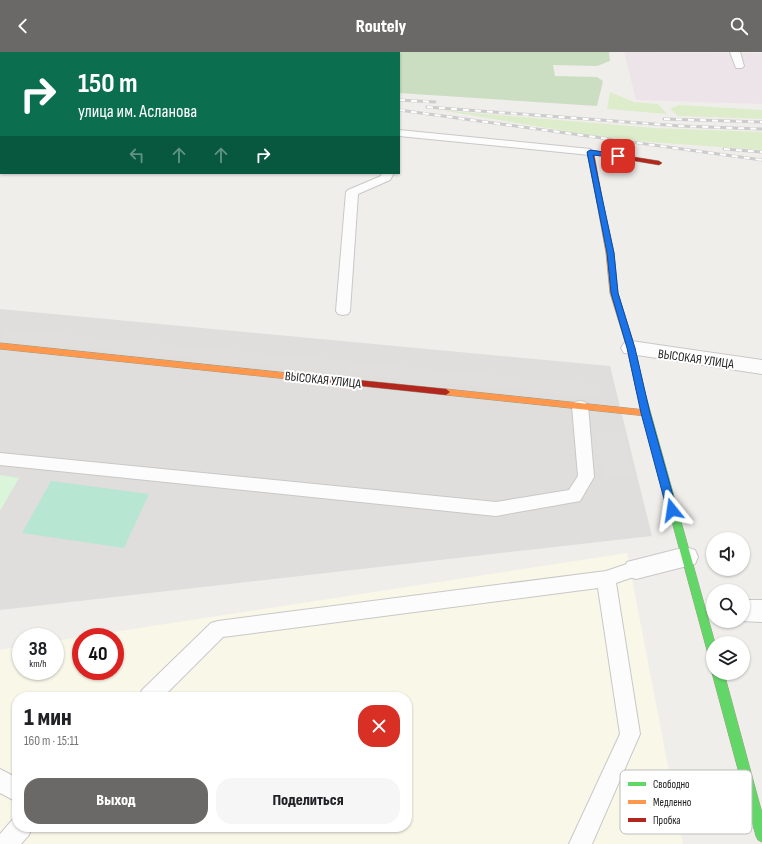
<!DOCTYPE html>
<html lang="ru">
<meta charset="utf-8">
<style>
:root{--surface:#fff;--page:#f6f6f6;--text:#202124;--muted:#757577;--accent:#6a6968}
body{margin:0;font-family:"Sofia Sans Condensed",sans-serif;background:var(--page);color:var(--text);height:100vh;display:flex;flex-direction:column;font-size:15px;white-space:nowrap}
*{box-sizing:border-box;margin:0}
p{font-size:13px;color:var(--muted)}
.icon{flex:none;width:22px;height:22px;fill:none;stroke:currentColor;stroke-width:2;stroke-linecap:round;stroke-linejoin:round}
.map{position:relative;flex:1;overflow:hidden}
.drawer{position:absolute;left:12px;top:640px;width:400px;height:140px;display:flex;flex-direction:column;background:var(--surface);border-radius:16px;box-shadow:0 1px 3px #0004}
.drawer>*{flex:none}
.top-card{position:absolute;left:0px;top:0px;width:400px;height:122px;box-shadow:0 1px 3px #0004;background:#0b6e4f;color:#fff;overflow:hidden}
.tools{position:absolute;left:706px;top:480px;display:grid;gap:8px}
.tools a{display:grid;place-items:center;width:44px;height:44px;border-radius:50%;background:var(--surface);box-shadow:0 1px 3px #0004;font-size:20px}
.speed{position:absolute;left:12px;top:576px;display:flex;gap:8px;font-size:20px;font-weight:700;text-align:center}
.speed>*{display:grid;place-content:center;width:52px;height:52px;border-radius:50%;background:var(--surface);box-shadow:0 1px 3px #0004;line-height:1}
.speed small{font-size:10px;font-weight:400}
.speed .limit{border:6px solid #d22;background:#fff;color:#111}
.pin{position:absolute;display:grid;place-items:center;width:34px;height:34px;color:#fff;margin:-17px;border-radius:8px;box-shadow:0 2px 6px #0006}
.me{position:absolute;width:44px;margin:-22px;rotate:345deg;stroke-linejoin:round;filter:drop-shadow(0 0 3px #0008)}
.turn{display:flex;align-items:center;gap:14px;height:84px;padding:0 12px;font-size:18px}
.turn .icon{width:52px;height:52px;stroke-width:2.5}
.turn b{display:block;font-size:28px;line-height:34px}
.lanes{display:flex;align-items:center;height:38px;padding:0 12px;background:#0003;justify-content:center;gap:20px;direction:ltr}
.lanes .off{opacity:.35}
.round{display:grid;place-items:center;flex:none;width:42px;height:42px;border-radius:16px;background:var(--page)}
.summary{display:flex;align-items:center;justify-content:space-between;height:68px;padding:0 12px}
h1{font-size:24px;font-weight:800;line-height:30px}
.primary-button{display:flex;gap:8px;margin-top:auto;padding:8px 12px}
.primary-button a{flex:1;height:46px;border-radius:16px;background:var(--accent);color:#fff;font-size:16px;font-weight:800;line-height:46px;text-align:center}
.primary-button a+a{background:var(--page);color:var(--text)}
header{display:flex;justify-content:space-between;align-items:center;height:52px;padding:0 12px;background:var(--accent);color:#fff;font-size:18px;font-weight:800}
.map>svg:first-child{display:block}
</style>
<header><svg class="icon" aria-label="back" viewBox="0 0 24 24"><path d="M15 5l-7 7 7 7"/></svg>Routely<svg class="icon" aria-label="search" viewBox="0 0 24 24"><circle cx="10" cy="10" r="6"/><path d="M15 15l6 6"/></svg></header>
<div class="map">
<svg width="762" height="792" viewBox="0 0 762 792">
<rect width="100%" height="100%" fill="#f0eeeb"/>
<!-- residential -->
<polygon fill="#dfdedc" points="0,257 610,314 652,484 0,558"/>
<!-- industrial -->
<polygon fill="#ede4e9" points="624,0 762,1 762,52 636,48"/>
<!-- education -->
<path fill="#f8f7e8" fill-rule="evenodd" d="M 627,501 L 683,792 L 0,792 L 0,598 L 21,594 L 21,619 L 55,619 L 55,589 L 81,585 L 81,619 L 115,619 L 115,585 L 81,585 ZM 17,645 L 407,645 L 407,775 L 17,775 Z"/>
<!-- grass -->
<g fill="#ddeccb">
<polygon points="610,40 634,50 658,52 667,62 607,57"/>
<polygon points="679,53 762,58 762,67 678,64 670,57"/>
<polygon points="440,58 654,76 762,80 762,98 649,90 601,85"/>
</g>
<!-- forest -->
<polygon fill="#cbdec1" points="0,0 609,0 610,9 597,14 553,13 555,24 597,25 603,29 597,54 399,41 399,1 1,1 1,14"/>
<!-- park -->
<polygon fill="#daf5da" points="0,423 19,426 0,459"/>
<!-- pitch -->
<polygon fill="#b7e6d2" points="51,429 149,442 124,496 22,481"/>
<!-- parking -->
<g fill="#e0dfde">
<polygon points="6,277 600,333 600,346 0,288"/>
<polygon points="595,381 624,381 634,426 604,425"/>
</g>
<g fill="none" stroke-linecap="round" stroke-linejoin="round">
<!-- lane casing -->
<g stroke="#c9c8c7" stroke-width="2">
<g id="lane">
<polygon points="730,0 740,0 744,14 742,16 736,16"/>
<rect x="0" y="44" width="1" height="7"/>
<polygon points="399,78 590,97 595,100 590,103 399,84"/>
<polygon points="382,121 394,121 390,128 358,142 350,259 348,262 343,263 338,262 336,259 346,140 348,138 381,124"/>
<polygon points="580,349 585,350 588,354 594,425 580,449 496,464 0,413 0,401 496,450 569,438 578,424 572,354 575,350"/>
<polygon points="636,509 642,512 645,517 642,522 616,531 640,682 592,792 569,792 620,682 598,536 223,585 163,645 139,645 142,638 211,571 218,569 606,519"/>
<polygon points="0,717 17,726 17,750 0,741"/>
<polygon points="17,765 17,775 32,775 29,783 21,792 0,792 0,782 13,767"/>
</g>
</g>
<!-- street casing -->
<g stroke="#c9c8c7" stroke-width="2">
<g id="street">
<polygon points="631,289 762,308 762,322 624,301 621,296 624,291"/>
<polygon points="686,495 695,498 698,505 695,512 636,527 627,524 624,517 627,510"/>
<polygon points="743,548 762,548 762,570 740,569 743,569"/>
</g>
</g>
<!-- fast casing -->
<g stroke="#999a82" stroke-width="1">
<g id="fast">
<polygon points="640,334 644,337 715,591 713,591 713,607 709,606 708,602 636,337"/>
<polygon points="713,620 713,621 724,621 762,761 762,790 758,788 756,784 712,621"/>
</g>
</g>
<!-- slow casing -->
<g stroke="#999a82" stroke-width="1">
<g id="slow">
<polygon points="600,149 603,151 614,201 618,241 635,296 644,337 640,340 636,337 627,296 610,241 606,201 597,151"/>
<polygon points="0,291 317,324 321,327 317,330 0,297"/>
<polygon points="446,337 646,358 650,361 646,364 446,343 442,340"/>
</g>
</g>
<!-- jam casing -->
<g stroke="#999a82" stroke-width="1">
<g id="jam">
<polygon points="590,98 659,109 662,111 659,113 594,102 603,151 600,153 597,151 587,100"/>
<polygon points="317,324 446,337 450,340 446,343 314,329 313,327"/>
</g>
</g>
<!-- lane -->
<use href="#lane" fill="#fdfcfc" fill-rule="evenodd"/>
<!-- street -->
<use href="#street" fill="#fdfcfc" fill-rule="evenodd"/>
<!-- fast -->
<use href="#fast" fill="#63d668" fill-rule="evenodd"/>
<!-- slow -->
<use href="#slow" fill="#ff974d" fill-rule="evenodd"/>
<!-- jam -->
<use href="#jam" fill="#b3261e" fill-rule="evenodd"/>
<!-- rail casing -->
<g stroke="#ccc" stroke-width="3">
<g id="rail">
<polyline points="399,48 435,50"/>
<polyline points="427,55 680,74 762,77"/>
<polyline points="399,58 762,108"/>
<polyline points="664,67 762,70"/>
<polyline points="724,97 762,100"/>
</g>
</g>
<!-- rail -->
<use href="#rail" stroke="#fff" stroke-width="2" stroke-dasharray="6" stroke-linecap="butt"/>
</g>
<!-- route -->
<polygon fill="#1a73e8" stroke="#114b97" points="590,98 618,102 621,104 618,106 593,103 614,201 618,241 635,296 650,361 677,458 675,461 669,461 667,458 641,361 627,296 611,241 607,201 587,100"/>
<g text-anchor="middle" stroke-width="4" stroke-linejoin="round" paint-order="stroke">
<!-- street labels -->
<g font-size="13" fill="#222" stroke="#fff">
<text transform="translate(696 306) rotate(8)" y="5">ВЫСОКАЯ УЛИЦА</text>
<text transform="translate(323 327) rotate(6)" y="5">ВЫСОКАЯ УЛИЦА</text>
</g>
</g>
<!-- legend -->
<rect x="620" y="718" width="132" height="64" rx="6" fill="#fff" stroke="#bdbdbd" stroke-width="1"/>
<rect x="628" y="730" width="18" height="4" fill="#63d668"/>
<rect x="628" y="748" width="18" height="4" fill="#ff974d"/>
<rect x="628" y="766" width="18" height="4" fill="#b3261e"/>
<g font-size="11" fill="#222">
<text x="653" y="736">Свободно</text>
<text x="653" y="754">Медленно</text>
<text x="653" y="772">Пробка</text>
</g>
</svg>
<div class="tools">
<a><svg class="icon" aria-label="sound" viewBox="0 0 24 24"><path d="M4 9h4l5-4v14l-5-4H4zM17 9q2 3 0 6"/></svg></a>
<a><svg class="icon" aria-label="search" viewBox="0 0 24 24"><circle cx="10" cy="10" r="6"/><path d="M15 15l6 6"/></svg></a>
<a><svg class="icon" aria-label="layers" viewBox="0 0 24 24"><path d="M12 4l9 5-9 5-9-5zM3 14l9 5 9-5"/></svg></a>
</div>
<div class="speed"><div>38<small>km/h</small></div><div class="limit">40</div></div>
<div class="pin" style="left:618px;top:104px;background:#d93025"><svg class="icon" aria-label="arrive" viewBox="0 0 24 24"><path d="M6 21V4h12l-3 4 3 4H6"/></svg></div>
<svg class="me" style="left:672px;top:458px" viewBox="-20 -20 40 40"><path d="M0-17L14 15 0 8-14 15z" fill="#1a73e8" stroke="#fff" stroke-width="4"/></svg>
<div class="top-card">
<div class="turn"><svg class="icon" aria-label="right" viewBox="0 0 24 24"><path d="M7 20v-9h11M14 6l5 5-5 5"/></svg><div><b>150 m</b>улица им. Асланова</div></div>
<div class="lanes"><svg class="icon off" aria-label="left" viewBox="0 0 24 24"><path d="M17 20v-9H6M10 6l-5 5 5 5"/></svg><svg class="icon off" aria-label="ahead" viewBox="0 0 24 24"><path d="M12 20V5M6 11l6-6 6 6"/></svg><svg class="icon off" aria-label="ahead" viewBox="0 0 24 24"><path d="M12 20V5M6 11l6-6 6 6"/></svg><svg class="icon" aria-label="right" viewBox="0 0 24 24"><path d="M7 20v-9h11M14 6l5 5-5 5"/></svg></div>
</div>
<section class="drawer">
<div class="summary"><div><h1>1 мин</h1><p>160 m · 15:11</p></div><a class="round" style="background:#d93025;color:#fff"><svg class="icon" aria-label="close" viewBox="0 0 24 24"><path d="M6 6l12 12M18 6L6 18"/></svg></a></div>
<div class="primary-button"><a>Выход</a><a>Поделиться</a></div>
</section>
</div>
